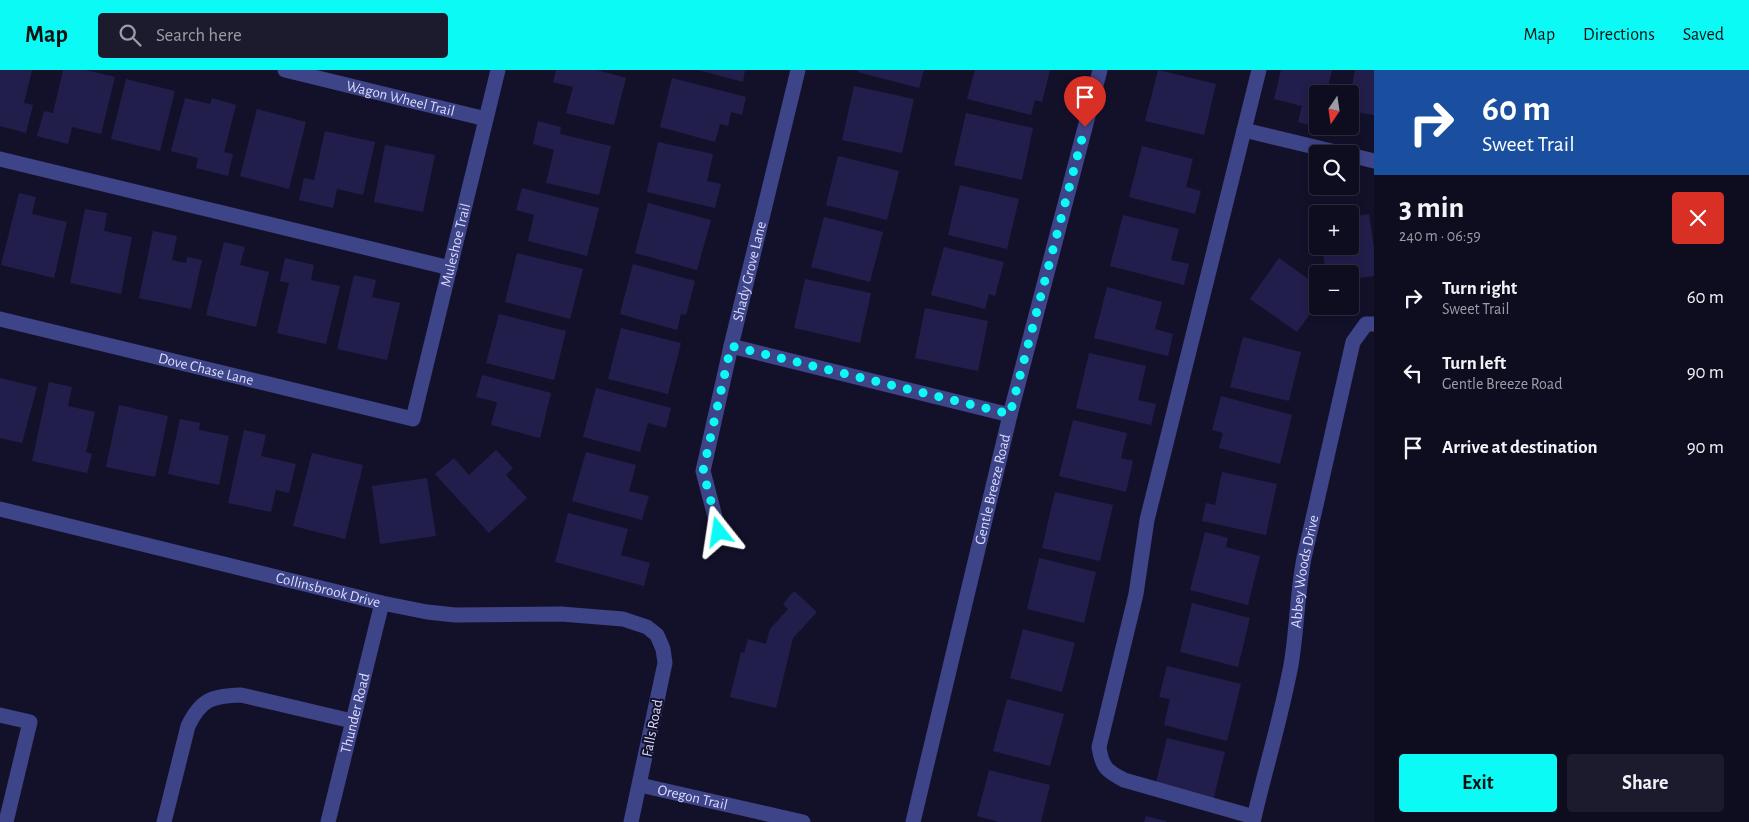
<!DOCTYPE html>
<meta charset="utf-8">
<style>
:root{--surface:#0e0d20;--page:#1c1b2d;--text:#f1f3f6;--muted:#9b9ca5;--line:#2e2d3e;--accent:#0cfaf6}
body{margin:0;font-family:"Alegreya Sans",sans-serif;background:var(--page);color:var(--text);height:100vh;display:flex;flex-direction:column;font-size:19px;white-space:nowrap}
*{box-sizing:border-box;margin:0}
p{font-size:16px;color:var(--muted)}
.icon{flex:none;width:28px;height:28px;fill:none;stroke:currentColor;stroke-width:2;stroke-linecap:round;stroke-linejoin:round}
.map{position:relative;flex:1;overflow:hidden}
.sheet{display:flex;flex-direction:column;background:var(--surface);width:375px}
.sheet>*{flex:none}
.hud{background:#1a4fa0;color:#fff;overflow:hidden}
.needle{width:32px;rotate:193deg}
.fabs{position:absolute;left:1309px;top:15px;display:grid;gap:10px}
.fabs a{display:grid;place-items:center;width:50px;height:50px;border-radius:5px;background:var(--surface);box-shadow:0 2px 8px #0003,0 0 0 1px var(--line);font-size:25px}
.pin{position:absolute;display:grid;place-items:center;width:42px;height:42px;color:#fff;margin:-51px -21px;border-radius:50% 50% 50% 0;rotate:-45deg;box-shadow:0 0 5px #0007}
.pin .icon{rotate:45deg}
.me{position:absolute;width:55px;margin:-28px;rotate:345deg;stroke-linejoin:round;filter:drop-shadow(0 0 4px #0008)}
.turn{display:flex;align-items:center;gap:18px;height:105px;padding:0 25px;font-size:22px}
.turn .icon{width:65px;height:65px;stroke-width:2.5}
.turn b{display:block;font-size:35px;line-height:42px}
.round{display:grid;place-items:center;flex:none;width:52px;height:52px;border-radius:5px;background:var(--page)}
.summary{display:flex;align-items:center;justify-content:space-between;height:85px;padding:0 25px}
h1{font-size:30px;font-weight:700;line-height:38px}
.primary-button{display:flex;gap:10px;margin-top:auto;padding:10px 25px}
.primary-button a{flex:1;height:58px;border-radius:5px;background:var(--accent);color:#111;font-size:20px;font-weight:700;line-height:58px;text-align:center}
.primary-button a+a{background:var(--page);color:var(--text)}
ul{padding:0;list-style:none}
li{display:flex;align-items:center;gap:15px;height:75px;padding:0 25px}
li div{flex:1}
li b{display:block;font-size:19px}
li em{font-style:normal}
header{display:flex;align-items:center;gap:30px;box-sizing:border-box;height:70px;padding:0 25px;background:var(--accent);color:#111}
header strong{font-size:24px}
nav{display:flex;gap:28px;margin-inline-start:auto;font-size:18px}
.search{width:350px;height:45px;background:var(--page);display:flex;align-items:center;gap:12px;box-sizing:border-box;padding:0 18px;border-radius:5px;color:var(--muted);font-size:19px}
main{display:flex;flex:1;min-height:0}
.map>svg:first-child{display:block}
</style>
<header>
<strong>Map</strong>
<div class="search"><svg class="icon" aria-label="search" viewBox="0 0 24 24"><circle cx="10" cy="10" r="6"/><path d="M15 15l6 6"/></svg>Search here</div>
<nav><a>Map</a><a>Directions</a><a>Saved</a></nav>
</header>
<main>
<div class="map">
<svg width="1374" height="752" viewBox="0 0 1374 752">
<rect width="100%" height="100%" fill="#13112a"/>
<!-- building -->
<g fill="#221e4b">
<polygon points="0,0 32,0 24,33 33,35 26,63 0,56"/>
<polygon points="63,0 85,0 115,7 101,64 72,57 68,74 37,66 44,41 53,43"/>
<polygon points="556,0 597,0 626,8 614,55 566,43 573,17 553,12"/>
<polygon points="698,0 745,0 743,12"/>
<polygon points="858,0 924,0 919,18 858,2"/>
<polygon points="975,0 1050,0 1042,32 1035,30 1031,45 967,29"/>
<polygon points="1158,0 1216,14 1204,65 1145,51"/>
<polygon points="1281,0 1332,0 1326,24 1318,24 1318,58 1298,52 1302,36 1274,29"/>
<polygon points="1355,0 1374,0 1374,45 1350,41 1350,25"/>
<polygon points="672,8 746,27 742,45 731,42 728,56 720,54 715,72 660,57"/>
<polygon points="126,9 175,21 160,81 111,69"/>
<polygon points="854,16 914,29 902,83 842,70"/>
<polygon points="185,28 210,34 212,28 236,35 224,82 233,84 228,106 196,98 198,88 171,81"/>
<polygon points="257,39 306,52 289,119 240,106"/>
<polygon points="966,43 1033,58 1022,110 954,95"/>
<polygon points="538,51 561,57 560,64 611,76 599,125 546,113 554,80 533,74"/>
<polygon points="325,61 375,72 363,125 337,119 333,138 299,130 304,108 314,110"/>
<polygon points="658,72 713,84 707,111 721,114 715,138 647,122"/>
<polygon points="385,75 435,85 423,142 374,132"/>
<polygon points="1142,76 1193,89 1186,117 1201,121 1195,144 1129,127"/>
<polygon points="838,86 899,101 887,150 826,135"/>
<polygon points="960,115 1019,129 1007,179 948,165"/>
<polygon points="522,118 599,138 587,186 528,171 534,145 516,140"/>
<polygon points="19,123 36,127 32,144 67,152 54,208 1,195"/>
<polygon points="648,133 711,150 697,200 635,183"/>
<polygon points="85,139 107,143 104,161 132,167 121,224 70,213"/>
<polygon points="1369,144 1374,178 1374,206 1350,209 1350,204 1326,204 1322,176 1350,176 1350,147"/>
<polygon points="1123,145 1179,159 1171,190 1189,194 1184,215 1110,196"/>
<polygon points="824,147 883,162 870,212 811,197"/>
<polygon points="153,161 177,166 172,190 186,193 187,187 202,190 191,239 139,228"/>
<polygon points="224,172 245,177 240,195 269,202 256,257 206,245"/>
<polygon points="944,177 1004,192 995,226 989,224 985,239 931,225"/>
<polygon points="517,183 583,199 570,249 505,232"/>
<polygon points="285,188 314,195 311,210 340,216 326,274 277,263 289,213 280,211"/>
<polygon points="1279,188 1318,216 1318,233 1297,262 1250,229"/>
<polygon points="633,194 695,211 686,245 681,244 677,260 620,244"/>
<polygon points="354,205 376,210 372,227 400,233 387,290 337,279"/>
<polygon points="805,209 871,223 860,273 794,258"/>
<polygon points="1107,217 1162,232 1155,259 1173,264 1168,286 1094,268"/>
<polygon points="925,238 988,251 978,301 915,288"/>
<polygon points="499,244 566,261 554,310 486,293"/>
<polygon points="621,258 681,273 668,324 608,309"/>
<polygon points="1243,267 1301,282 1289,331 1230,317"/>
<polygon points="1089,283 1146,296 1138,330 1156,334 1151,355 1076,338"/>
<polygon points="482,305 551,323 540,368 491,355 497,332 476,327"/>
<polygon points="0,308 37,317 22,373 0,368"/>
<polygon points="49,312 72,317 68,336 95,342 86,382 92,384 87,403 32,391"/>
<polygon points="596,318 671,338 666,358 648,353 640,382 583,367"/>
<polygon points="1221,326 1292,345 1280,394 1219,378 1223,363 1212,360"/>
<polygon points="119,335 168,346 155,407 106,397"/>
<polygon points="180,349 200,353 199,360 229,366 219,415 168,404"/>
<polygon points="1073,350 1127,363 1121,388 1133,391 1126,422 1059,406"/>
<polygon points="244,360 266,365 261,386 296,394 289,423 276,420 271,442 228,433"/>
<polygon points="496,380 513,398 506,405 527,428 489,463 435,404 454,388 469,405"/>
<polygon points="586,382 636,395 629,421 649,426 642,450 572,431"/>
<polygon points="312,383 363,395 345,469 293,456"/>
<polygon points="1222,402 1277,414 1266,465 1202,451 1206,433 1215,435"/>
<polygon points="427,408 436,466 380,474 372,416"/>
<polygon points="1055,422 1113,435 1100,491 1042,478"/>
<polygon points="568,443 628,459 621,485 650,493 644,516 555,492"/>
<polygon points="1205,462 1228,468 1226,477 1260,486 1248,535 1190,520"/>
<polygon points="1039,488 1096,502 1084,553 1027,539"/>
<polygon points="794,521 817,542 793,568 776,638 730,627 741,582 744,583 748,569 766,574 770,559 788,539 783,534"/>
<polygon points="1192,533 1250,548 1238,597 1180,582"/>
<polygon points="1023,559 1075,573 1062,622 1010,608"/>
<polygon points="1167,596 1241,614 1227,671 1164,655 1170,629 1159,627"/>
<polygon points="1007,629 1064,644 1050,696 993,681"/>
<polygon points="1167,668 1225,682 1213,731 1155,716"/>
<polygon points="989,700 1050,715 1041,752 999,752 977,746"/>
<polygon points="1146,746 1166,751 1166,752 1144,752"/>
</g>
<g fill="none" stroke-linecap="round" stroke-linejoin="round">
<!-- minor -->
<g stroke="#3e4488" stroke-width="15">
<path id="s1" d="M 285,0 L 486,49"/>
<polyline points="1244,60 1344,84"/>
<polyline points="1350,85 1374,91"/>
<polyline points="0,89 450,198"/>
<path id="s2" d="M 0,249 L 413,349 L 498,0"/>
<polyline points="731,276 1010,345"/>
<path id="s3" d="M 0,439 L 382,533 L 427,542 L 455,545 L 561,544 L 623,549 L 647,557 L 657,565 L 663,579 L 665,593 L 631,752"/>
<path id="s4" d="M 719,462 L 703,401 L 731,276 L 798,0"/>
<polyline points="0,645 30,652 6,752"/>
<path id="s5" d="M 640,715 L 803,752"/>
<path d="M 1254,747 L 1124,710 C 1107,701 1102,698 1099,677 L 1136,524 L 1147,450 L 1259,0"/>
<path d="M 164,752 L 188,656 C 201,629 212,626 241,625 L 352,651"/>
<path id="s6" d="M 328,752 L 382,533"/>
<path id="s7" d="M 913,752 L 1010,345 L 1100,0"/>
<path id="s8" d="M 1253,752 C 1265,700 1281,648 1291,595 C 1297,560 1297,524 1304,488 L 1353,272 L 1366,254 L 1374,254"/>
</g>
</g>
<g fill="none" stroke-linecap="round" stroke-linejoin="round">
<!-- route -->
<polyline stroke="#0cfaf6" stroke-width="9" stroke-dasharray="0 16.2" points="719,462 703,401 731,276 1010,344 1085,57"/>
</g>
<g text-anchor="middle" stroke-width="4" stroke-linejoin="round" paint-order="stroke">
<!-- street labels -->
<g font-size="15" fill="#dbdcfe" stroke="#13112a">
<text dy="5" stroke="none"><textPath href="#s1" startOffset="119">Wagon Wheel Trail</textPath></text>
<text dy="5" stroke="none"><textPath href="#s2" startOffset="604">Muleshoe Trail</textPath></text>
<text dy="5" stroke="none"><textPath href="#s4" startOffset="268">Shady Grove Lane</textPath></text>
<text dy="5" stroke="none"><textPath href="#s2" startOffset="212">Dove Chase Lane</textPath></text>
<text dy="5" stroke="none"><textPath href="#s7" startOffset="342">Gentle Breeze Road</textPath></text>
<text dy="5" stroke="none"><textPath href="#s8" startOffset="256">Abbey Woods Drive</textPath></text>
<text dy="5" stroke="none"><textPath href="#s3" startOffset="338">Collinsbrook Drive</textPath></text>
<text dy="5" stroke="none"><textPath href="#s6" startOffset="112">Thunder Road</textPath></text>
<text transform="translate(652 658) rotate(-79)" y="5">Falls Road</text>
<text dy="5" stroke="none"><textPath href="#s5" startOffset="54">Oregon Trail</textPath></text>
</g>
</g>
</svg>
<div class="fabs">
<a><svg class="needle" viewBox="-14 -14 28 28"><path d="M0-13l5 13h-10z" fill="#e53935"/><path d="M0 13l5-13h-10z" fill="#9b9ca5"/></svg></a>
<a><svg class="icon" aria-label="search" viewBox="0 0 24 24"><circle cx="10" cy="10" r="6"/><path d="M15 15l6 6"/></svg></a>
<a>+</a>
<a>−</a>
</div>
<div class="pin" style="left:1085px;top:57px;background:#d93025"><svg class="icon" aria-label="arrive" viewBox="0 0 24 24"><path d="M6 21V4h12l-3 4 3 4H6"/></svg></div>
<svg class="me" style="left:719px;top:462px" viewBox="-20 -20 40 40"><path d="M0-17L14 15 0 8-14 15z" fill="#0cfaf6" stroke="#fff" stroke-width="4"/></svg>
</div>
<section class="sheet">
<div class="hud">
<div class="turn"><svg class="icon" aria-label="right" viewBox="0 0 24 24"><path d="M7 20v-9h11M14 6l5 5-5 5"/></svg><div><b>60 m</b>Sweet Trail</div></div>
</div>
<div class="summary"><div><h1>3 min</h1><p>240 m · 06:59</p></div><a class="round" style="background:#d93025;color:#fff"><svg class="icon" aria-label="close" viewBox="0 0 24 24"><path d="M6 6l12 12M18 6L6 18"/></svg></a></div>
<ul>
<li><svg class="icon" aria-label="right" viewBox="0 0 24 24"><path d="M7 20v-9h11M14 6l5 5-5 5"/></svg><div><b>Turn right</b><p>Sweet Trail</p></div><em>60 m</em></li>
<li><svg class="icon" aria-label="left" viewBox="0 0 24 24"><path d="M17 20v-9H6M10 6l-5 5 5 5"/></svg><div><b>Turn left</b><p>Gentle Breeze Road</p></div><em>90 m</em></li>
<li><svg class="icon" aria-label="arrive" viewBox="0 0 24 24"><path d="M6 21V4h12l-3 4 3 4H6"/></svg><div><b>Arrive at destination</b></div><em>90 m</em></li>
</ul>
<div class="primary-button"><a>Exit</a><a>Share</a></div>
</section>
</main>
